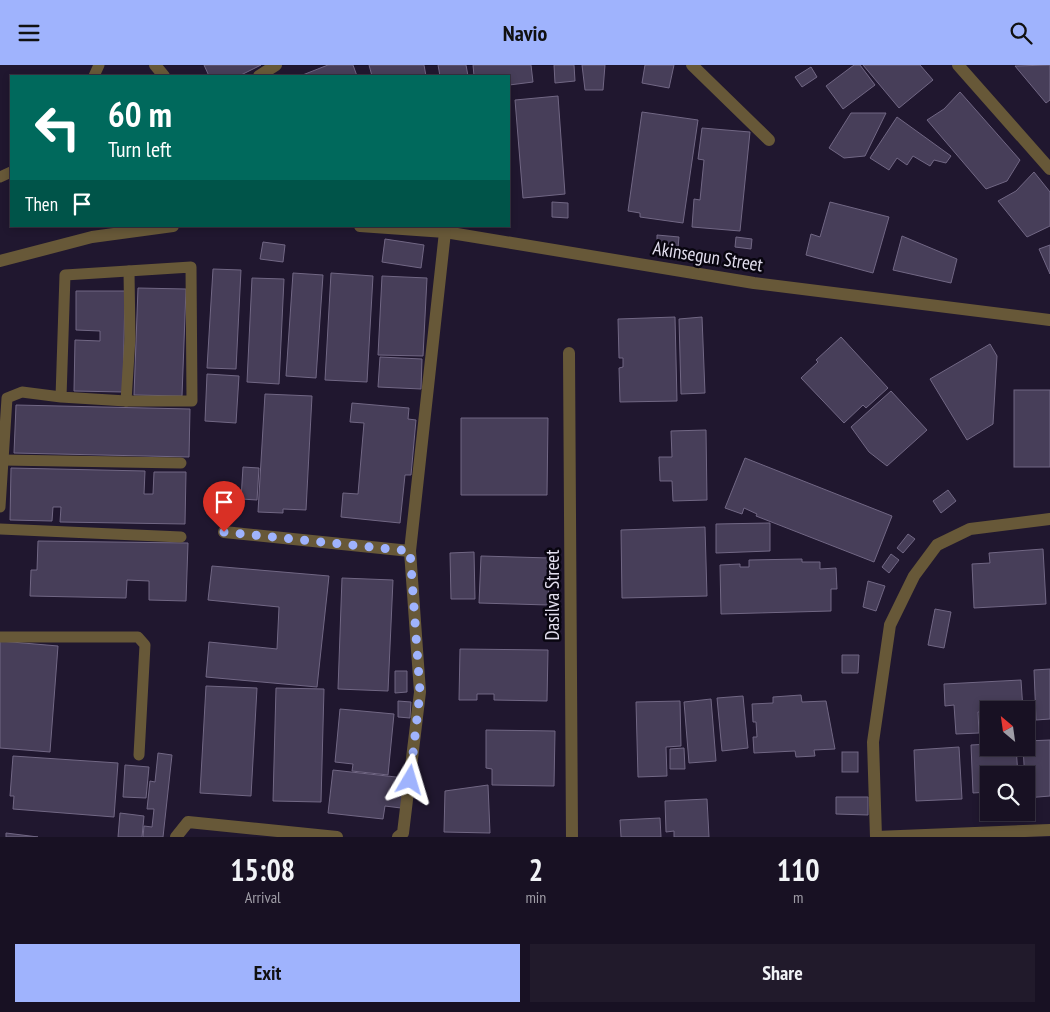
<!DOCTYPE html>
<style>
:root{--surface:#181123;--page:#211a2b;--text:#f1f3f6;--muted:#9f9da6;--line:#363141;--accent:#9fb3fd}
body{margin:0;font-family:"PT Sans Narrow",sans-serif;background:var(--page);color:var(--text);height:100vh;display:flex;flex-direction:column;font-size:19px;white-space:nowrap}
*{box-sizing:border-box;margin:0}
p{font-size:16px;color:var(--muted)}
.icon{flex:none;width:28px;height:28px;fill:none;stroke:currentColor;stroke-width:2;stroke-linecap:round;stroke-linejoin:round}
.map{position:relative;height:772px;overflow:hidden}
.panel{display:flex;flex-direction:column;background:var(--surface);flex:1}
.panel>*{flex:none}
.guide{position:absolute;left:10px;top:10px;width:500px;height:152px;border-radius:0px;box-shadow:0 2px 8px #0003,0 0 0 1px var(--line);background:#00695c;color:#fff;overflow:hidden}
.needle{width:32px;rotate:331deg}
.tools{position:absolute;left:980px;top:636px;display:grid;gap:10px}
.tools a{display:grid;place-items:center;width:55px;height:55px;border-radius:0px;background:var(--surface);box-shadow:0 2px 8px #0003,0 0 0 1px var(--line);font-size:25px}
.pin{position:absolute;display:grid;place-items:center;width:42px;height:42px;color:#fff;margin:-51px -21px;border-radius:50% 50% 50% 0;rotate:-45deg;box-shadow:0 0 5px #0007}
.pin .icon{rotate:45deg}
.me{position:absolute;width:55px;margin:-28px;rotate:7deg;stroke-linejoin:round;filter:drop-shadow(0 0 4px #0008)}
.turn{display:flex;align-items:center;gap:18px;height:105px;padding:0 15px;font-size:22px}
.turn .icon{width:65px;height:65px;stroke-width:2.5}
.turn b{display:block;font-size:35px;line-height:42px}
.then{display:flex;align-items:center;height:48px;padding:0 15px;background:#0003;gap:10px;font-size:19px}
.eta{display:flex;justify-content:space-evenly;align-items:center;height:85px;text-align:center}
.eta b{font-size:30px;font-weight:600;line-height:35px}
.button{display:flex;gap:10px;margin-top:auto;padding:10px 15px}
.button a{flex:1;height:58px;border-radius:0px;background:var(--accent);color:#111;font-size:20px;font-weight:600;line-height:58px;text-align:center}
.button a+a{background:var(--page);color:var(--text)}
header{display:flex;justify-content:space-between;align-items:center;height:65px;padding:0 15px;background:var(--accent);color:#111;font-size:22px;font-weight:600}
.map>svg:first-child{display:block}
</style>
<header><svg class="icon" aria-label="menu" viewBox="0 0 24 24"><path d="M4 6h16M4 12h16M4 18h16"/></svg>Navio<svg class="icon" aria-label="search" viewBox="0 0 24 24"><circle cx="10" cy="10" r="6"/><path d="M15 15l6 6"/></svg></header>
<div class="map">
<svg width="1050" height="772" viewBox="0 0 1050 772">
<rect width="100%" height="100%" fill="#20172f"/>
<!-- building -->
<g fill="#473e59" stroke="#716784">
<polygon points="204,0 261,0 239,11 209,11"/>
<polygon points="328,0 353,0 357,11 300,11"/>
<polygon points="369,0 424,0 426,11 372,11"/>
<polygon points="438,0 466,0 468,11 440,11"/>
<polygon points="473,0 531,0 533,17 509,20 509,11 474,11"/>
<polygon points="554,0 574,0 575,16 555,18"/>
<polygon points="582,0 605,0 603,25 585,25"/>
<polygon points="645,0 674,0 669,23 642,18"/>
<polygon points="854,0 860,0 875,20 843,44 826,21"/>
<polygon points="863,0 920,0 933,15 899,43"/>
<polygon points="1050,0 1050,35 1046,38 1015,1"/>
<polygon points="811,2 817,12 802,22 795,12"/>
<polygon points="960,27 1020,95 1007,116 986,124 927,55 944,44"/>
<polygon points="558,31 565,129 523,133 515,35"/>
<polygon points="642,47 698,55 683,158 640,152 640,148 628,146"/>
<polygon points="851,48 886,48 865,91 844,93 829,83"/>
<polygon points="897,52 951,91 946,98 934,95 930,101 913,91 907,100 897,93 889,105 870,93"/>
<polygon points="702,63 750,67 740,166 692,162 694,134 700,135 704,95 698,94"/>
<polygon points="1034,107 1050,127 1050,161 1027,172 998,136 1016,126"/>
<polygon points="552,137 568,138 568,153 552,152"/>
<polygon points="830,137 889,152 873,208 806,190 811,169 820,172"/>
<polygon points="657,170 679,172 678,183 657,182"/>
<polygon points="902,171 957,194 951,218 893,205"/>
<polygon points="736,172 752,174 751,184 735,182"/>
<polygon points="385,174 424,180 421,203 382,197"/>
<polygon points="263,177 285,180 283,197 260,194"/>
<polygon points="1050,180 1050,209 1039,184"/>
<polygon points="213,204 241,205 236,304 207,303"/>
<polygon points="293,208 323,210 316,313 286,311"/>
<polygon points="331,208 373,211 367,317 325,315"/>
<polygon points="382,211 427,213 423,291 378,290"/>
<polygon points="252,213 284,214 279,319 247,317"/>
<polygon points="138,223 186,224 182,331 134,330"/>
<polygon points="76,226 125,226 123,327 74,326 75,275 100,276 100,266 76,265"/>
<polygon points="675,252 677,336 620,337 619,303 623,302 623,293 619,293 618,254"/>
<polygon points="702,252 705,328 681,329 679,254"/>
<polygon points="841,272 888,323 866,343 863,340 844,358 801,313 818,297 816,295"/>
<polygon points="990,279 997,291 993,359 967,375 930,314"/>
<polygon points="380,292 422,294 421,324 378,322"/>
<polygon points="207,309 239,311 236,358 205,356"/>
<rect x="1014" y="325" width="36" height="77"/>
<polygon points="891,326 927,365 887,401 869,387 851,362"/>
<polygon points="265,329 312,331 306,445 283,444 283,448 258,447"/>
<polygon points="352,338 409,343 408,354 416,355 411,410 405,410 400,458 341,452 343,428 358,429 364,358 350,357"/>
<polygon points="16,340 190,344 189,392 14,388"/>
<polygon points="461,353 548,353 547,430 461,430"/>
<polygon points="706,365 707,435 673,436 672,416 660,416 659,392 672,392 671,366"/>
<polygon points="745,393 892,451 874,497 756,451 757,449 744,443 742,449 725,443"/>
<polygon points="243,402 259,403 257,435 241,434"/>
<polygon points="11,403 145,406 144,429 153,429 154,407 186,407 185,459 60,457 61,442 53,442 52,456 10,455"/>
<polygon points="948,425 956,436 941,448 933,436"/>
<polygon points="770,458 770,486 716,488 716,459"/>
<polygon points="705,462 707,531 622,533 621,465"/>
<polygon points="908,469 915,474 903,488 897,483"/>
<polygon points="38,476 188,478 186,536 149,535 149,516 127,515 126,533 30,531 31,505 37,505"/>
<polygon points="1043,484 1046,539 974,543 972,499 990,498 989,488"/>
<polygon points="474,487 475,534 451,534 450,488"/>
<polygon points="891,489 899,495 889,508 882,502"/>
<polygon points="481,491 550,493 548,540 479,538"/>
<polygon points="802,494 802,497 820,497 820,504 836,503 837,524 831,524 831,546 721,549 720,500 740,499 740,502 749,502 749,495"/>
<polygon points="212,501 329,511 317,622 206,612 209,577 277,584 279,542 208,535"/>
<polygon points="342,513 393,515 388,626 338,624"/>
<polygon points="868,516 885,521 876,546 863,542"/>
<polygon points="935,544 951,547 944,583 928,580"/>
<polygon points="0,576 58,581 50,687 0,683"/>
<polygon points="460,584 548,585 547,636 494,635 494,629 477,629 477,635 459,635"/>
<polygon points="842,590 859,590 858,608 842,608"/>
<polygon points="1050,604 1050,654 1036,655 1034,605"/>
<polygon points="395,606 407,606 407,627 395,628"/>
<polygon points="1021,615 1023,645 978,647 979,668 956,669 954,640 945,641 944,619"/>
<polygon points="206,621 257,623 251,731 200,728"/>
<polygon points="276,623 324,624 321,737 273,736"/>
<polygon points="801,630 802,637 826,636 835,684 814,685 815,691 796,692 795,686 754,688 753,672 757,672 756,657 753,657 752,639 773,638 773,632"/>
<polygon points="743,631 748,683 722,686 717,633"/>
<polygon points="711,634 716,696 689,698 684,637"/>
<polygon points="398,636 411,637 410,653 398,652"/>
<polygon points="680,636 681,681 666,682 667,711 638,712 636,637"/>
<polygon points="340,644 394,649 388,710 352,706 353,699 335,697"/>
<polygon points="486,665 555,666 554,721 492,720 492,704 486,703"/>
<polygon points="1050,675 1050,731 1026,733 1023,682 1026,682 1026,676"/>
<polygon points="989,679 989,682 1016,682 1018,710 989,710 989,727 973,728 971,680"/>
<polygon points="959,682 962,734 916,736 914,685"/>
<polygon points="684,683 685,704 670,704 670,684"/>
<rect x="842" y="687" width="16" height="20"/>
<polygon points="158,688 172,690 163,772 143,772 144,761 152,762 154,744 147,744 150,716 155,717"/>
<polygon points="13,691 118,698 114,752 13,744 14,731 10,731"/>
<polygon points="125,700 149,702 146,733 123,732"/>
<polygon points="333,705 405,713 401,743 385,741 383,754 328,748"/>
<polygon points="488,720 490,768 444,767 445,726"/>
<polygon points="836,732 868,732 868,750 836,749"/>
<polygon points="707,734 709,772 674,772 674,766 666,767 665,736"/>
<polygon points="120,748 144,751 142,772 118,772"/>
<polygon points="660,753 661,772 621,772 620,755"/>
<polygon points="6,768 38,772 6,772"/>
</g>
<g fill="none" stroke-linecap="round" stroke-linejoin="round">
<!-- lane -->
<g stroke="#675838" stroke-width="11">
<polyline points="94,11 99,0"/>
<polyline points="0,112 11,107"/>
<polyline points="126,336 130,273 129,206"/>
<polyline points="2,395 181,398"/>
<polyline points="0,442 7,333 22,327 61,332 126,336 192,336 191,202 65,210 61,332"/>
<polyline points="0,464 181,472"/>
<polyline points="0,572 138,572 145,580 139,690"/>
</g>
<!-- street -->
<g stroke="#675838" stroke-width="12">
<polyline points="155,0 164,11"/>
<polyline points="692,0 769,75"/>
<polyline points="958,0 1050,104"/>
<polyline points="259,11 276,0"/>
<polyline points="360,161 445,167 754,218 1050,255"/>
<polyline points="0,196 92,172 173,161"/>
<polyline points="569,288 572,772"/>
<polyline points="224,467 410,486"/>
<polyline points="176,772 188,757 337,772"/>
<polyline points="398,772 403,768 420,627 410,486 445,167"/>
<polyline points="876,772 873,677 890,560 914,511 937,480 970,464 1050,454"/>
<polyline points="876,772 1050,765"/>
</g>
</g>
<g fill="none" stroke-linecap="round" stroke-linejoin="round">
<!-- route -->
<polyline stroke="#9fb3fd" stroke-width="9" stroke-dasharray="0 16.2" points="224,467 410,486 420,627 410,715"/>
</g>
<g text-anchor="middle" stroke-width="5" stroke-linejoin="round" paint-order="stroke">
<!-- street labels -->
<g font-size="19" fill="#e2deee" stroke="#08050f">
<text transform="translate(708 191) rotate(9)" y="7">Akinsegun Street</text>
<text transform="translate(552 530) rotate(-90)" y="7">Dasilva Street</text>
</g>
</g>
</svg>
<div class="tools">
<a><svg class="needle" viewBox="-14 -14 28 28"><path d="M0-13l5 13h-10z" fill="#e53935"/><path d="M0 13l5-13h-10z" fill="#9f9da6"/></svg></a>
<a><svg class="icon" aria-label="search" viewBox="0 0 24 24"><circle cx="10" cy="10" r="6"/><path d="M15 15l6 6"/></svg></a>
</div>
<div class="pin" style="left:224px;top:467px;background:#d93025"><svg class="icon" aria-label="arrive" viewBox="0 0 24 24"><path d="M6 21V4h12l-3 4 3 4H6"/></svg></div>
<svg class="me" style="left:410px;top:715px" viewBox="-20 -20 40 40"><path d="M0-17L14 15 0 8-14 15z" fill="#9fb3fd" stroke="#fff" stroke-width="4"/></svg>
<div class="guide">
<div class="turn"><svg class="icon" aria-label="left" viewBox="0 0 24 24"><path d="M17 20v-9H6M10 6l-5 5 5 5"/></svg><div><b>60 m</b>Turn left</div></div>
<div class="then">Then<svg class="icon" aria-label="arrive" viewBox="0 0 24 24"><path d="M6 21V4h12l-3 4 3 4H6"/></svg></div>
</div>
</div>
<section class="panel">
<div class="eta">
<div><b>15:08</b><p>Arrival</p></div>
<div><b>2</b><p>min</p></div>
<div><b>110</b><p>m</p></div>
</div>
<div class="button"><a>Exit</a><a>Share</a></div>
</section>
